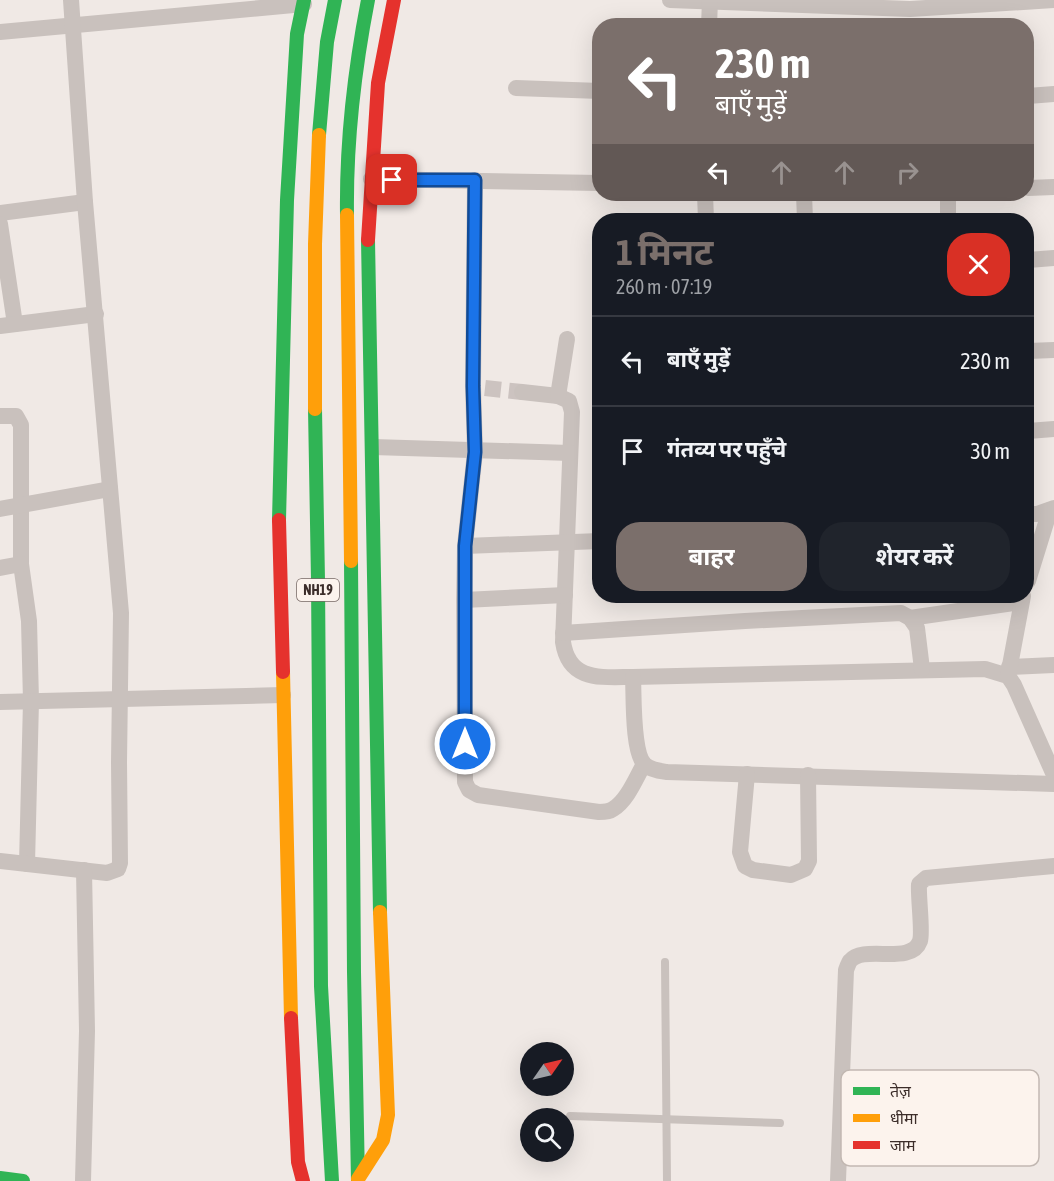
<!DOCTYPE html>
<html lang="hi">
<meta charset="utf-8">
<style>
:root{--surface:#171b24;--page:#20242c;--text:#f1f3f6;--muted:#9ea1a6;--line:#363941;--accent:#7b6f6b}
body{margin:0;font-family:"Asap Condensed","Noto Sans Devanagari",sans-serif;background:var(--page);color:var(--text);height:100vh;display:flex;flex-direction:column;font-size:22px;white-space:nowrap}
*{box-sizing:border-box;margin:0}
p{font-size:20px;color:var(--muted)}
.icon{flex:none;width:33px;height:33px;fill:none;stroke:currentColor;stroke-width:2;stroke-linecap:round;stroke-linejoin:round}
.map{position:relative;flex:1;overflow:hidden}
.side{position:absolute;left:592px;top:213px;width:442px;height:390px;display:flex;flex-direction:column;background:var(--surface);border-radius:24px;box-shadow:0 6px 24px #0002}
.side>*{flex:none}
.top-card{position:absolute;left:592px;top:18px;width:442px;height:183px;border-radius:24px;box-shadow:0 6px 24px #0002;background:#7b6f6b;color:#fff;overflow:hidden}
.needle{width:39px;rotate:56deg}
.controls{position:absolute;left:520px;top:1042px;display:grid;gap:12px}
.controls a{display:grid;place-items:center;width:54px;height:54px;border-radius:50%;background:var(--surface);box-shadow:0 6px 24px #0002;font-size:30px}
.pin{position:absolute;display:grid;place-items:center;width:51px;height:51px;color:#fff;margin:-26px;border-radius:12px;box-shadow:0 3px 9px #0006}
.me{position:absolute;width:66px;margin:-33px;rotate:0deg;stroke-linejoin:round;filter:drop-shadow(0 0 4px #0008)}
.turn{display:flex;align-items:center;gap:21px;height:126px;padding:0 24px;font-size:27px}
.turn .icon{width:78px;height:78px;stroke-width:2.5}
.turn b{display:block;font-size:42px;line-height:51px}
.lanes{display:flex;align-items:center;height:57px;padding:0 24px;background:#0003;justify-content:center;gap:30px;direction:ltr}
.lanes .off{opacity:.35}
.round{display:grid;place-items:center;flex:none;width:63px;height:63px;border-radius:24px;background:var(--page)}
.summary{display:flex;align-items:center;justify-content:space-between;height:102px;padding:0 24px}
h1{font-size:36px;font-weight:700;line-height:45px;color:var(--accent)}
.action{display:flex;gap:12px;margin-top:auto;padding:12px 24px}
.action a{flex:1;height:69px;border-radius:24px;background:var(--accent);color:#fff;font-size:24px;font-weight:700;line-height:69px;text-align:center}
.action a+a{background:var(--page);color:var(--text)}
ul{padding:0;list-style:none}
li{display:flex;align-items:center;gap:18px;height:90px;padding:0 24px;border-top:2px solid var(--line)}
li div{flex:1}
li b{display:block;font-size:22px}
li em{font-style:normal}
.map>svg:first-child{display:block}
</style>
<div class="map">
<svg width="1054" height="1181" viewBox="0 0 1054 1181">
<rect width="100%" height="100%" fill="#f0e9e5"/>
<g fill="none" stroke-linecap="round" stroke-linejoin="round">
<!-- street-tunnel -->
<polyline stroke="#ccc3c0" stroke-width="16" stroke-dasharray="16 8" stroke-linecap="butt" points="485,388 522,392"/>
<!-- lane -->
<g stroke="#c9c1bd" stroke-width="8">
<polyline points="665,962 667,1181"/>
<polyline points="570,1116 780,1123"/>
</g>
<!-- street -->
<g stroke="#c9c1bd" stroke-width="16">
<polyline points="670,0 910,9 1054,0"/>
<polyline points="709,26 710,0"/>
<polyline points="0,32 304,4"/>
<polyline points="516,88 600,91"/>
<polyline points="1028,96 1054,94"/>
<polyline points="371,179 600,183"/>
<path d="M 475,180 L 473,386 L 475,452 L 465,546 L 464,600 L 465,782 L 469,790 L 478,795 L 599,812 C 604,812 609,812 613,809 C 627,801 636,778 644,764"/>
<polyline points="1028,188 1054,187"/>
<polyline points="705,194 706,220"/>
<polyline points="804,194 805,220"/>
<polyline points="0,213 85,202"/>
<polyline points="948,220 948,194"/>
<polyline points="0,224 15,324"/>
<polyline points="1028,260 1054,258"/>
<polyline points="0,326 96,314"/>
<polyline points="1028,351 1054,350"/>
<path d="M 522,392 L 558,396 L 569,401 L 572,412 L 563,642 C 569,682 601,677 633,677 L 985,669 L 1008,676 L 1014,685 L 1054,775"/>
<polyline points="558,396 567,339"/>
<polyline points="0,416 16,416 21,425 21,564 29,621 31,701 27,864"/>
<polyline points="1028,431 1054,429"/>
<polyline points="373,447 570,453"/>
<polyline points="0,509 110,489"/>
<polyline points="1028,514 1037,514 1054,508"/>
<polyline points="465,546 600,541"/>
<polyline points="0,568 21,564"/>
<polyline points="1028,581 1050,510"/>
<polyline points="464,600 565,595"/>
<polyline points="910,618 1021,602"/>
<polyline points="563,633 745,621 901,613 910,618 917,628 922,669"/>
<polyline points="1009,667 1054,665"/>
<polyline points="1008,676 1023,596"/>
<path d="M 633,677 C 634,696 632,753 645,765 C 651,770 660,771 667,772 L 1054,784"/>
<polyline points="0,702 283,695"/>
<polyline points="747,774 740,852 745,866 753,870 791,875 805,869 809,861 808,775"/>
<polyline points="0,861 107,873 118,869 120,863 119,762 121,613 85,202 71,0"/>
<polyline points="83,1181 87,1031 84,870"/>
<path d="M 838,1181 L 846,970 C 846,970 849,962 850,961 C 864,944 911,966 920,941 C 923,932 918,897 919,884 L 926,878 L 1054,866"/>
</g>
<!-- fast -->
<g stroke="#30b455" stroke-width="14">
<polyline points="319,135 327,42 335,0"/>
<path d="M 347,215 C 346,141 354,72 368,0"/>
<polyline points="368,240 380,912"/>
<polyline points="315,409 318,580 321,986 332,1181"/>
<polyline points="279,520 287,200 297,34 304,0"/>
<polyline points="351,561 354,972 358,1181"/>
<polyline points="0,1178 23,1181"/>
</g>
<!-- slow -->
<g stroke="#ff9f0a" stroke-width="14">
<polyline points="347,215 351,561"/>
<polyline points="315,409 315,244 319,135"/>
<polyline points="283,672 291,1018"/>
<polyline points="358,1179 383,1140 388,1115 380,912"/>
</g>
<!-- jam -->
<g stroke="#e5322d" stroke-width="14">
<polyline points="368,240 378,83 394,0"/>
<polyline points="279,520 283,672"/>
<polyline points="291,1018 298,1162 303,1181"/>
</g>
</g>
<g fill="none" stroke-linecap="round" stroke-linejoin="round">
<!-- route casing -->
<g stroke="#114b97" stroke-width="15">
<polyline id="route" points="392,180 475,180 473,386 475,452 465,546 465,744"/>
</g>
<!-- route -->
<use href="#route" stroke="#1a73e8" stroke-width="10"/>
</g>
<g text-anchor="middle" stroke-width="4.5" stroke-linejoin="round" paint-order="stroke">
<!-- shield labels -->
<rect fill="#fcf3ed" stroke="#766864" stroke-width="1.5" x="297" y="579" width="42" height="22" rx="4.5"/>
<g font-size="14" font-weight="bold" fill="#3c2d2a">
<text x="318" y="595">NH19</text>
</g>
</g>
<!-- legend -->
<rect x="841" y="1070" width="198" height="96" rx="9" fill="#fcf3ed" stroke="#c2b8b2" stroke-width="1.5"/>
<rect x="853" y="1087" width="27" height="8" fill="#30b455"/>
<rect x="853" y="1114" width="27" height="8" fill="#ff9f0a"/>
<rect x="853" y="1141" width="27" height="8" fill="#e5322d"/>
<g font-size="16" fill="#3c2d2a">
<text x="890" y="1097">तेज़</text>
<text x="890" y="1124">धीमा</text>
<text x="890" y="1151">जाम</text>
</g>
</svg>
<div class="controls">
<a><svg class="needle" viewBox="-14 -14 28 28"><path d="M0-13l5 13h-10z" fill="#e53935"/><path d="M0 13l5-13h-10z" fill="#9ea1a6"/></svg></a>
<a><svg class="icon" aria-label="search" viewBox="0 0 24 24"><circle cx="10" cy="10" r="6"/><path d="M15 15l6 6"/></svg></a>
</div>
<div class="pin" style="left:392px;top:180px;background:#d93025"><svg class="icon" aria-label="arrive" viewBox="0 0 24 24"><path d="M6 21V4h12l-3 4 3 4H6"/></svg></div>
<svg class="me" style="left:465px;top:744px" viewBox="-20 -20 40 40"><circle r="17" fill="#1a73e8" stroke="#fff" stroke-width="3"/><path d="M0-11L8 9 0 5-8 9z" fill="#fff"/></svg>
<div class="top-card">
<div class="turn"><svg class="icon" aria-label="left" viewBox="0 0 24 24"><path d="M17 20v-9H6M10 6l-5 5 5 5"/></svg><div><b>230 m</b>बाएँ मुड़ें</div></div>
<div class="lanes"><svg class="icon" aria-label="left" viewBox="0 0 24 24"><path d="M17 20v-9H6M10 6l-5 5 5 5"/></svg><svg class="icon off" aria-label="ahead" viewBox="0 0 24 24"><path d="M12 20V5M6 11l6-6 6 6"/></svg><svg class="icon off" aria-label="ahead" viewBox="0 0 24 24"><path d="M12 20V5M6 11l6-6 6 6"/></svg><svg class="icon off" aria-label="right" viewBox="0 0 24 24"><path d="M7 20v-9h11M14 6l5 5-5 5"/></svg></div>
</div>
<section class="side">
<div class="summary"><div><h1>1 मिनट</h1><p>260 m · 07:19</p></div><a class="round" style="background:#d93025;color:#fff"><svg class="icon" aria-label="close" viewBox="0 0 24 24"><path d="M6 6l12 12M18 6L6 18"/></svg></a></div>
<ul>
<li><svg class="icon" aria-label="left" viewBox="0 0 24 24"><path d="M17 20v-9H6M10 6l-5 5 5 5"/></svg><div><b>बाएँ मुड़ें</b></div><em>230 m</em></li>
<li><svg class="icon" aria-label="arrive" viewBox="0 0 24 24"><path d="M6 21V4h12l-3 4 3 4H6"/></svg><div><b>गंतव्य पर पहुँचे</b></div><em>30 m</em></li>
</ul>
<div class="action"><a>बाहर</a><a>शेयर करें</a></div>
</section>
</div>
